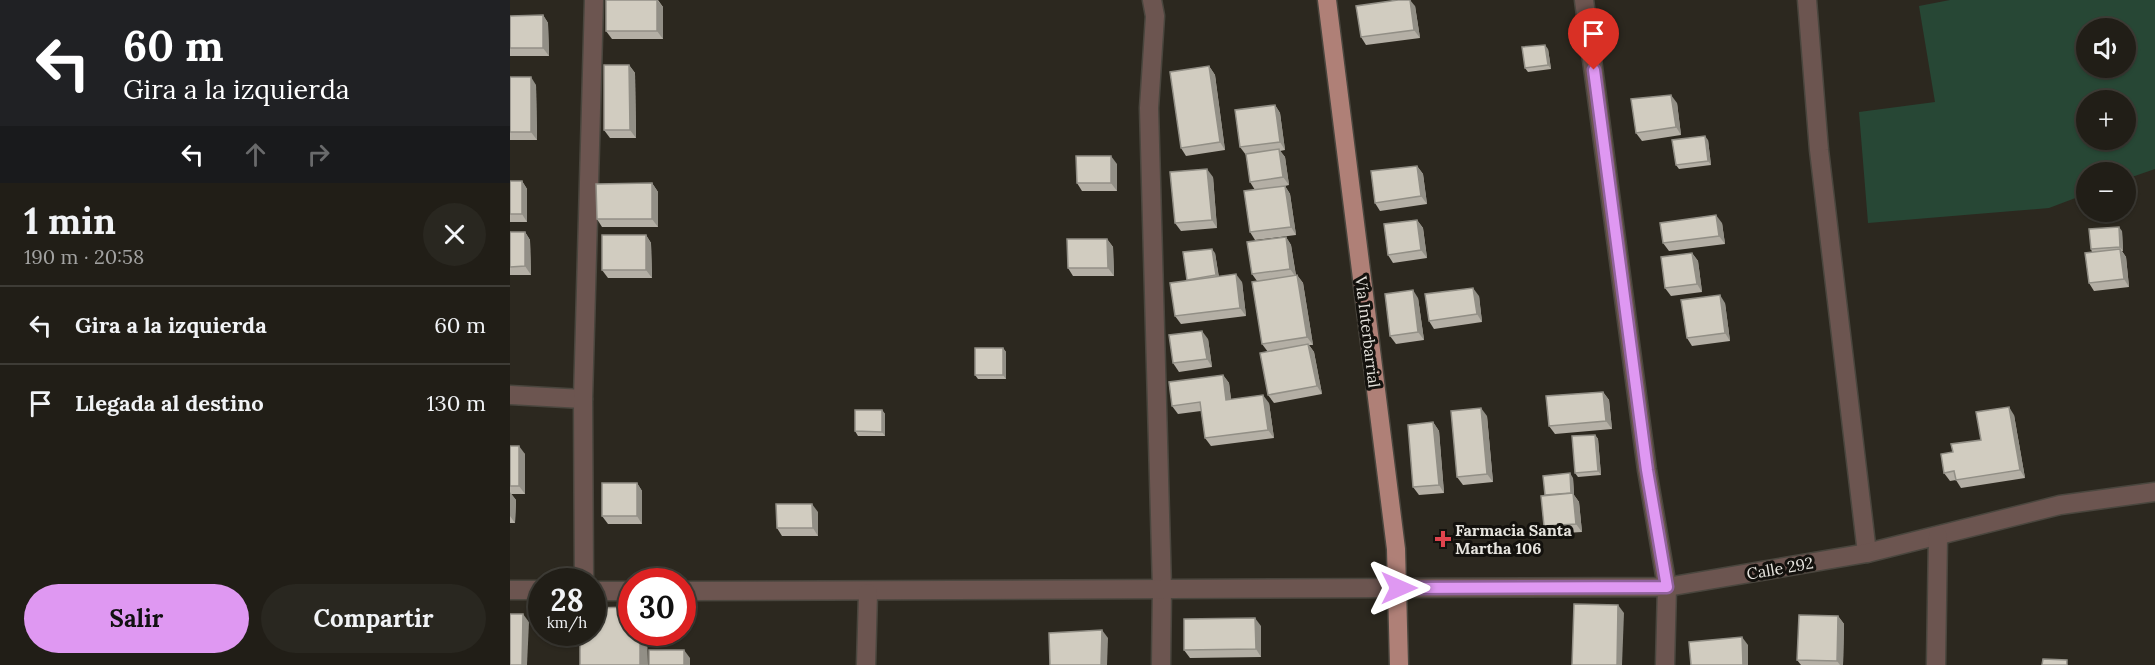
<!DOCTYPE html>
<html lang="es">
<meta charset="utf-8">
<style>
:root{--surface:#211e17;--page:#292720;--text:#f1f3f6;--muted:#a2a2a1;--line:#3e3c36;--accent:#df98f2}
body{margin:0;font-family:Lora,serif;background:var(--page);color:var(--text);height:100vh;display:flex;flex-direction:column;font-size:22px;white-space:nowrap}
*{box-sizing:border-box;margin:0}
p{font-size:20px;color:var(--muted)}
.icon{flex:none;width:33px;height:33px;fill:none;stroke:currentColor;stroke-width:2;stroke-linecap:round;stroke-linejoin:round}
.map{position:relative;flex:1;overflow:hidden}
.panel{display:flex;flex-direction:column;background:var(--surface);width:510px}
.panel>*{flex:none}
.hud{background:#202124;color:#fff;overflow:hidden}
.fabs{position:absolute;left:1566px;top:18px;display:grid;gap:12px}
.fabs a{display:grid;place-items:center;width:60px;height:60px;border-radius:50%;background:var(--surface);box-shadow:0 2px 4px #0004,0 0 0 2px var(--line);font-size:30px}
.speed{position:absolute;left:18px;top:568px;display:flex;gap:12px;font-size:30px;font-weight:700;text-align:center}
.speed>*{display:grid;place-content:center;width:78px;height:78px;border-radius:50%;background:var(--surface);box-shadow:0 2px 4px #0004,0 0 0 2px var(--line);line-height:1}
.speed small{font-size:15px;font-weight:400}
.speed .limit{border:9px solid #d22;background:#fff;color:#111}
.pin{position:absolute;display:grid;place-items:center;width:51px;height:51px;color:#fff;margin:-62px -26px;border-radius:50% 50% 50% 0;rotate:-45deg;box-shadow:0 0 6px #0007}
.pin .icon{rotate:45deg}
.me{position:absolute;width:66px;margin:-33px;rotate:90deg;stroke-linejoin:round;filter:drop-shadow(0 0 4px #0008)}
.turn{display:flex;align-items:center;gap:21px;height:126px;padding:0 24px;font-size:27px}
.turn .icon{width:78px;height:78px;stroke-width:2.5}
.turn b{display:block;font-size:42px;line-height:51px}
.lanes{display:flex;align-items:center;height:57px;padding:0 24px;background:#0003;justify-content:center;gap:30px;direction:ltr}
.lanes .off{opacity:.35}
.round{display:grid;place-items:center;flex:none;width:63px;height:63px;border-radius:32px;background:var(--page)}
.overview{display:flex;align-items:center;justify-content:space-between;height:102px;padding:0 24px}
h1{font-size:36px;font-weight:700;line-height:45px}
.action{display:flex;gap:12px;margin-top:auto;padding:12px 24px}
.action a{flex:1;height:69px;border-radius:36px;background:var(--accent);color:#111;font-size:24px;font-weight:700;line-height:69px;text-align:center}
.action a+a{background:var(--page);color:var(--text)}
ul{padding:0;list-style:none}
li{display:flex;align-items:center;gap:18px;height:78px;padding:0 24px;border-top:2px solid var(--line)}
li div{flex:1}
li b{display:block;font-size:22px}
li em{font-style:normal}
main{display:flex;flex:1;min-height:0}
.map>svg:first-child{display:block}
</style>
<main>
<section class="panel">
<div class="hud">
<div class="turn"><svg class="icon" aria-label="left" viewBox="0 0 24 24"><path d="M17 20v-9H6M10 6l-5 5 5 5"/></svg><div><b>60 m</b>Gira a la izquierda</div></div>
<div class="lanes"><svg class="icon" aria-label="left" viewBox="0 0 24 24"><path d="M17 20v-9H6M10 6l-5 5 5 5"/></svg><svg class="icon off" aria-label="ahead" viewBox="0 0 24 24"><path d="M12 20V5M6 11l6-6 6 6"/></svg><svg class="icon off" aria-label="right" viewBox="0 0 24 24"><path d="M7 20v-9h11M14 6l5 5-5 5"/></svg></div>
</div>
<div class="overview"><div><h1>1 min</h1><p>190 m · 20:58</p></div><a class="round"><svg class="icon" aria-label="close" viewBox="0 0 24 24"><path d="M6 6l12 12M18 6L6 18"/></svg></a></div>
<ul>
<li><svg class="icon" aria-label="left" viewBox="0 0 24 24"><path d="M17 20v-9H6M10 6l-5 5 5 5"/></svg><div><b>Gira a la izquierda</b></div><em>60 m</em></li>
<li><svg class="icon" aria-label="arrive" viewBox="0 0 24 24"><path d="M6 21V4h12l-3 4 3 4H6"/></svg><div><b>Llegada al destino</b></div><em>130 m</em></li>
</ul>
<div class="action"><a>Salir</a><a>Compartir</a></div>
</section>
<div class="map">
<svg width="1645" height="665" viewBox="0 0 1645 665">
<rect width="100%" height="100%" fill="#2c281f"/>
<!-- green -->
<path fill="#274735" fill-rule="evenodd" d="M 1440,0 L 1645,0 L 1645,169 L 1616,179 L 1616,172 L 1576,172 L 1576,194 L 1539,208 L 1358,223 L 1349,112 L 1425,102 L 1409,6 ZM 1576,28 L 1616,28 L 1616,68 L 1576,68 ZM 1576,100 L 1616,100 L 1616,140 L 1576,140 Z"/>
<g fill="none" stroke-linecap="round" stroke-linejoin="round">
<!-- minor casing -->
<g stroke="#4a463e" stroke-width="21">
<g id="minor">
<polyline points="642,0 645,16 639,108 652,589 651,665"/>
<polyline points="1074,0 1137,470 1157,587 1155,665"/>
<polyline points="1297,0 1309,150 1357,553"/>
<polyline points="0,395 73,399"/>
<polyline points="74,582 73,399 84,0"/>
<polyline points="0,590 32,590"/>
<polyline points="82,591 122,591"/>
<polyline points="172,591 1157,587 1357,553 1550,505 1645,492"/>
<polyline points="356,665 358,593"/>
<polyline points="1426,665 1428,536"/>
</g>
</g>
<!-- major casing -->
<g stroke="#4a463e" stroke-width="21">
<polyline id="major" points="817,0 886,549 889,665"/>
</g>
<!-- minor -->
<use href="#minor" stroke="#6c5550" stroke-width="18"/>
<!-- major -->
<use href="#major" stroke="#af8077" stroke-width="18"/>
</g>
<!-- wall -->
<g fill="#b4afa5">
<polygon points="96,0 148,0 153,7 153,39 102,39 96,31"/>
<polygon points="905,6 910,38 856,45 851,37"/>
<polygon points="33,15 38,23 39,56 0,56 0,16"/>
<polygon points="1038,49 1041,69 1018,72 1015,68"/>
<polygon points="119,65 125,73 126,138 100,138 94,130"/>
<polygon points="699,66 705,75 715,150 676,156 671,148"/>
<polygon points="0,77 26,85 27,140 0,140"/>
<polygon points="1167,103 1171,135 1132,141 1126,133"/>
<polygon points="765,105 770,113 775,150 770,151 775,157 779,185 775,186 780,194 786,235 745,240 740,232 745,190 740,182 736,155 730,147"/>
<polygon points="1198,140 1201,165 1169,169 1166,165"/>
<polygon points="607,164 607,191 572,191 567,183"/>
<polygon points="907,166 913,174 917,204 870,211 865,203"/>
<polygon points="703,177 707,228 671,231 665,223"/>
<polygon points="0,181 12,181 17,189 17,222 0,222"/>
<polygon points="142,183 148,192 148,227 92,227 87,219"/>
<polygon points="907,220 913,228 917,258 883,263 878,255"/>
<polygon points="1212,223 1215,244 1159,251 1153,243"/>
<polygon points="1612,231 1613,251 1612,251 1616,257 1619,287 1584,291 1579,283 1582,252 1581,249"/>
<polygon points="0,232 15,232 20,240 21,275 0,275"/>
<polygon points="136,235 141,243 142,278 98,278 92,270"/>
<polygon points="776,237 781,245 786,275 787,275 793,283 803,345 799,345 804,352 812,394 764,403 758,395 758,352 752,344 747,281 742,274"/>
<polygon points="597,239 603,247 604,276 563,276 558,268"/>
<polygon points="705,253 709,277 732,282 736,316 671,324 665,316 678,281 677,280"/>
<polygon points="1182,253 1188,261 1192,292 1161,296 1155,288"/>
<polygon points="969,296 972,322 924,329 919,321"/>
<polygon points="908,298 914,340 886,344 880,336"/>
<polygon points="1215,303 1220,341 1182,346 1177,338"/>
<polygon points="698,339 702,367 669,372 663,363"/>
<polygon points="493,348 496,352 496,379 468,379 465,375"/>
<polygon points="713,375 719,383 721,399 759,403 764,438 701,446 695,438 691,411 668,414 662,406"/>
<polygon points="1093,392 1099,400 1102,429 1045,434 1039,426"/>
<polygon points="372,410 375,414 375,436 348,436 345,431"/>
<polygon points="1504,415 1515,478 1451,488 1446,480 1440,481 1434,473 1443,452 1471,440"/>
<polygon points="977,416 983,482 953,485 947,477"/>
<polygon points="923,422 929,431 934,493 909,495 903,487"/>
<polygon points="1085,435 1088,439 1091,475 1068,477 1065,473"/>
<polygon points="0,446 15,454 15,494 1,494 6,500 5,523 0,523"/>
<polygon points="1063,478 1064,495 1069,502 1072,532 1039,534 1034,526 1036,496 1035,495"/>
<polygon points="127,483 132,491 132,524 98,524 92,516"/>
<polygon points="308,512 308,536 272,536 267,528"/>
<polygon points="1328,616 1334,624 1333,665 1291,665 1287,660"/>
<polygon points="751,626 751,657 680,658 674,650"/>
</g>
<!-- shaded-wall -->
<g fill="#928f86">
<polygon points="147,0 153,7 153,39 147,31"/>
<polygon points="900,0 905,6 910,38 904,30"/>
<polygon points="33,15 38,23 39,56 33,48"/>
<polygon points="1035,45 1038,49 1041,69 1038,65"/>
<polygon points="119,65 125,73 126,138 120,130"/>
<polygon points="699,66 705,75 715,150 710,142"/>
<polygon points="21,77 26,85 27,140 21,132"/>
<polygon points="1161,95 1167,103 1171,135 1166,127"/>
<polygon points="765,105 770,113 775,150 770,142"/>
<polygon points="1195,136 1198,140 1201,165 1198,161"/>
<polygon points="769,149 775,157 779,185 773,177"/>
<polygon points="601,156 607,164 607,191 601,183"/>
<polygon points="907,166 913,174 917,204 911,196"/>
<polygon points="697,169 703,177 707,228 702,220"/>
<polygon points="12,181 17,189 17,222 12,214"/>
<polygon points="142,183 148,192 148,227 142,219"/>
<polygon points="775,186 780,194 786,235 781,227"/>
<polygon points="1206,215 1212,223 1215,244 1209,236"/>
<polygon points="907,220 913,228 917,258 911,250"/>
<polygon points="1609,227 1612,231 1613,251 1610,247"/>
<polygon points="15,232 20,240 21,275 15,266"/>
<polygon points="136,235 141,243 142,278 136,270"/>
<polygon points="776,237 781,245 786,277 780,269"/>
<polygon points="597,239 603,247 604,276 598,268"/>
<polygon points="702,249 705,253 709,279 706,275"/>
<polygon points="1610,249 1616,257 1619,287 1614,279"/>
<polygon points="1182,253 1188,261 1192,292 1187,284"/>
<polygon points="726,274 732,282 736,316 730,308"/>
<polygon points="787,275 793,283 803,345 797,337"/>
<polygon points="963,288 969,296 972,322 967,314"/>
<polygon points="903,290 908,298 914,340 908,332"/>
<polygon points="1210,295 1215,303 1220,341 1215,333"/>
<polygon points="692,331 698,339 702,367 697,359"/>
<polygon points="798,344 804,352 812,394 807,386"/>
<polygon points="493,348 496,352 496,379 493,375"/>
<polygon points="713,375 719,383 722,408 716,400"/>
<polygon points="1093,392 1099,400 1102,429 1096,421"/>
<polygon points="753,395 759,403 764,438 758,430"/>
<polygon points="1499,407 1504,415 1515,478 1510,470"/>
<polygon points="971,408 977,416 983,482 977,474"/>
<polygon points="372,410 375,414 375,436 372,432"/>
<polygon points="923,422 929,431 934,493 929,485"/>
<polygon points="1085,435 1088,439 1091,475 1088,471"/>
<polygon points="9,446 15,454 15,494 9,486"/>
<polygon points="1060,473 1063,478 1064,495 1069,502 1072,532 1066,524 1061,493"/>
<polygon points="127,483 132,491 132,524 127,516"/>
<polygon points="0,492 6,500 5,523 0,516"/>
<polygon points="302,504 308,512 308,536 303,528"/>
<polygon points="1108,605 1114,613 1112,665 1107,665"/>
<polygon points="13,614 19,622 17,665 12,665"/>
<polygon points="1328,616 1334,624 1333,665 1330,665 1327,661"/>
<polygon points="745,618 751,626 751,657 746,649"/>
<polygon points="592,630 598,638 597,665 591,665"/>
<polygon points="130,633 137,633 138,665 130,665"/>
<polygon points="1232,637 1238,645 1238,665 1233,665"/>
<polygon points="174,650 180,658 180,665 174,665"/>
</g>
<!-- building -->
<g fill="#d1ccc0" stroke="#928f86" stroke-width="1.5">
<rect x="96" y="0" width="51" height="31"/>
<polygon points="888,0 900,0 904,30 851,37 846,6"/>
<polygon points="33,15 33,48 0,48 0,16"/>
<polygon points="1035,45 1038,65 1015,68 1012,47"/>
<polygon points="94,65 119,65 120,130 94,130"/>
<polygon points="699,66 710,142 671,148 660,72"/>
<rect x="0" y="77" width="21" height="55"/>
<polygon points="1161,95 1166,127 1126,133 1121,99"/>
<polygon points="765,105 770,142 730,147 725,110"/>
<polygon points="1195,136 1198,161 1166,165 1162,140"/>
<polygon points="769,149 773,177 740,182 736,154"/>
<polygon points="566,156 601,156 601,183 567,183"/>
<polygon points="907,166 911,196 865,203 861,171"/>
<polygon points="697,169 702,220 665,223 660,172"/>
<rect x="0" y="181" width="12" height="33"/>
<polygon points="142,183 142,219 87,219 86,184"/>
<polygon points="775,186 781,227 740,232 734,191"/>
<polygon points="1206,215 1209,236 1153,243 1150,223"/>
<polygon points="907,220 911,250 878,255 874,224"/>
<polygon points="1609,227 1610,247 1581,249 1579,229"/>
<polygon points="0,232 15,232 15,266 0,267"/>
<rect x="92" y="235" width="44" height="35"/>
<polygon points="776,237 780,269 742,274 737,242"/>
<polygon points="557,239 597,239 598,268 558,268"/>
<polygon points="702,249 706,275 677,280 673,252"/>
<polygon points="1610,249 1614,279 1579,283 1575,253"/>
<polygon points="1182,253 1187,284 1155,288 1151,257"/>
<polygon points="726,274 730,308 665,316 660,283"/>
<polygon points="787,275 797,337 752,344 742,282"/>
<polygon points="963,288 967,314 919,321 915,294"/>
<polygon points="903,290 908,332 880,336 875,294"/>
<polygon points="1210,295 1215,333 1177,338 1171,300"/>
<polygon points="692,331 697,359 663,363 659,335"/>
<polygon points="798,344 807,386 758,395 750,353"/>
<rect x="465" y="348" width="28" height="27"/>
<polygon points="713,375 716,400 753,395 758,430 695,438 690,402 662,406 659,382"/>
<polygon points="1093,392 1096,421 1039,426 1036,396"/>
<polygon points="1499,407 1510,470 1446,480 1444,471 1434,473 1431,454 1443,452 1441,444 1471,440 1466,412"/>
<polygon points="971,408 977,474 947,477 941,411"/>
<polygon points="345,410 372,410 372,432 345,431"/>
<polygon points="923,422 929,485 903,487 898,425"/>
<polygon points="1085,435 1088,471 1065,473 1062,436"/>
<rect x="0" y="446" width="9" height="40"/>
<polygon points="1060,473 1061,493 1035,495 1033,476"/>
<rect x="92" y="483" width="35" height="33"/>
<polygon points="1063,493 1066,524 1034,526 1031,496"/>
<polygon points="266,504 302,504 303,528 267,528"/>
<polygon points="1064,604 1108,605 1107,665 1062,665"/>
<polygon points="122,607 122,633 130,633 130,665 70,665 70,633 82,633 82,608"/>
<polygon points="0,614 13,614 12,665 0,665"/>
<polygon points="1289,615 1328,616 1327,661 1287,660"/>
<polygon points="745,618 746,649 674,650 674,619"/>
<polygon points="592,630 591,665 540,665 539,633"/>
<polygon points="1232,637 1233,665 1181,665 1179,642"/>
<rect x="139" y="650" width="35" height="15"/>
<polygon points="1533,659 1557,660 1557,665 1532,665"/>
</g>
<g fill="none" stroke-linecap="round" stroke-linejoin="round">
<!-- route casing -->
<g stroke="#91639d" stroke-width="15">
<polyline id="route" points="889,588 1157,587 1137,470 1084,70"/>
</g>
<!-- route -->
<use href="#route" stroke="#df98f2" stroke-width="10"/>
</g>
<!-- markers -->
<path fill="#e0444e" stroke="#13110d" stroke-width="2" d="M930 530h6v6h6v6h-6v6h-6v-6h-6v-6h6z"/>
<g text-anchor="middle" stroke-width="6" stroke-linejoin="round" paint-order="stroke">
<!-- street labels -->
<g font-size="16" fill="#e6e4de" stroke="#13110d">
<text transform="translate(858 332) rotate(83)" y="6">Vía Interbarrial</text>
<text transform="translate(1270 568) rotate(-10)" y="6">Calle 292</text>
</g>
<!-- poi labels -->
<g font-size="16" font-weight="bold" fill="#e6e4de" stroke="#13110d" text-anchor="start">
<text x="945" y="536">Farmacia Santa<tspan x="945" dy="18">Martha 106</tspan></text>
</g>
</g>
</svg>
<div class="fabs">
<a><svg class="icon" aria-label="sound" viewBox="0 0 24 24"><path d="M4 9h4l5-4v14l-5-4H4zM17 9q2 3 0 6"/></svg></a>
<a>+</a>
<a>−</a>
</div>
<div class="speed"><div>28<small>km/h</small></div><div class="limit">30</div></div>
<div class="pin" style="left:1084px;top:70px;background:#d93025"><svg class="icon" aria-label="arrive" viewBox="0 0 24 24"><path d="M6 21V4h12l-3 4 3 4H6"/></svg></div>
<svg class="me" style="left:889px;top:588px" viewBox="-20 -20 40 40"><path d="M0-17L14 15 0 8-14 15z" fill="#df98f2" stroke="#fff" stroke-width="4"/></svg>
</div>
</main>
